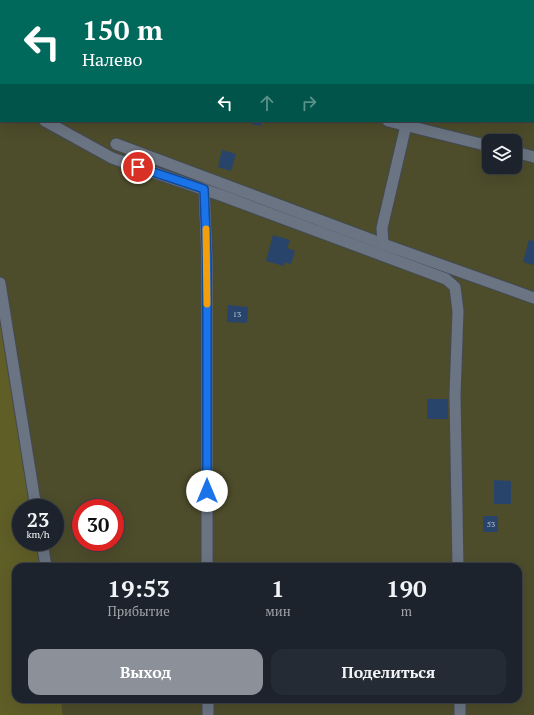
<!DOCTYPE html>
<html lang="ru">
<meta charset="utf-8">
<style>
:root{--surface:#1d232c;--page:#252b34;--text:#f1f3f6;--muted:#a0a4a9;--line:#3b4048;--accent:#8c9099}
body{margin:0;font-family:"PT Serif",serif;background:var(--page);color:var(--text);height:100vh;display:flex;flex-direction:column;font-size:15px;white-space:nowrap}
*{box-sizing:border-box;margin:0}
p{font-size:13px;color:var(--muted)}
.icon{flex:none;width:22px;height:22px;fill:none;stroke:currentColor;stroke-width:2;stroke-linecap:round;stroke-linejoin:round}
.map{position:relative;flex:1;overflow:hidden}
.sheet{position:absolute;left:12px;top:563px;width:510px;height:140px;display:flex;flex-direction:column;background:var(--surface);border-radius:12px;box-shadow:0 4px 16px #0002,0 0 0 1px var(--line)}
.sheet>*{flex:none}
.hud{position:absolute;left:0px;top:0px;width:534px;height:122px;box-shadow:0 4px 16px #0002,0 0 0 1px var(--line);background:#00695c;color:#fff;overflow:hidden}
.tools{position:absolute;left:482px;top:134px;display:grid;gap:8px}
.tools a{display:grid;place-items:center;width:40px;height:40px;border-radius:8px;background:var(--surface);box-shadow:0 4px 16px #0002,0 0 0 1px var(--line);font-size:20px}
.speed{position:absolute;left:12px;top:499px;display:flex;gap:8px;font-size:20px;font-weight:700;text-align:center}
.speed>*{display:grid;place-content:center;width:52px;height:52px;border-radius:50%;background:var(--surface);box-shadow:0 4px 16px #0002,0 0 0 1px var(--line);line-height:1}
.speed small{font-size:10px;font-weight:400}
.speed .limit{border:6px solid #d22;background:#fff;color:#111}
.pin{position:absolute;display:grid;place-items:center;width:34px;height:34px;color:#fff;margin:-17px;border:2px solid #fff;border-radius:50%;box-shadow:0 1px 4px #0007}
.me{position:absolute;width:44px;margin:-22px;rotate:0deg;stroke-linejoin:round;filter:drop-shadow(0 0 3px #0008)}
.turn{display:flex;align-items:center;gap:14px;height:84px;padding:0 16px;font-size:18px}
.turn .icon{width:52px;height:52px;stroke-width:2.5}
.turn b{display:block;font-size:28px;line-height:34px}
.lanes{display:flex;align-items:center;height:38px;padding:0 16px;background:#0003;justify-content:center;gap:20px;direction:ltr}
.lanes .off{opacity:.35}
.eta{display:flex;justify-content:space-evenly;align-items:center;height:68px;text-align:center}
.eta b{font-size:24px;font-weight:800;line-height:28px}
.button{display:flex;gap:8px;margin-top:auto;padding:8px 16px}
.button a{flex:1;height:46px;border-radius:12px;background:var(--accent);color:#fff;font-size:16px;font-weight:800;line-height:46px;text-align:center}
.button a+a{background:var(--page);color:var(--text)}
.map>svg:first-child{display:block}
</style>
<div class="map">
<svg width="534" height="715" viewBox="0 0 534 715">
<rect width="100%" height="100%" fill="#272f3b"/>
<!-- green -->
<path fill="#4d4c2b" fill-rule="evenodd" d="M 0,0 L 534,0 L 534,715 L 63,715 L 61,699 L 518,699 L 518,567 L 46,567 L 42,542 L 55,542 L 55,508 L 36,508 L 0,283 ZM 1,1 L 533,1 L 533,121 L 1,121 ZM 489,141 L 515,141 L 515,167 L 489,167 ZM 81,508 L 115,508 L 115,542 L 81,542 Z"/>
<!-- forest -->
<polygon fill="#605e27" points="0,283 36,508 21,508 21,542 42,542 46,567 16,567 16,699 61,699 63,715 0,715"/>
<!-- building -->
<g fill="#29446b">
<polygon points="252,121 262,121 261,126 251,124"/>
<polygon points="222,150 236,154 231,171 218,167"/>
<polygon points="273,235 290,240 287,248 295,251 291,264 285,262 284,266 266,261"/>
<polygon points="529,240 534,241 534,265 523,262"/>
<polygon points="228,305 248,307 247,323 227,322"/>
<rect x="427" y="399" width="21" height="20"/>
<polygon points="494,480 511,481 511,504 494,504"/>
<rect x="483" y="516" width="15" height="16"/>
</g>
<g fill="none" stroke-linecap="round" stroke-linejoin="round">
<!-- minor casing -->
<g stroke="#434a54" stroke-width="13">
<g id="minor">
<polyline points="458,0 462,1"/>
<polyline points="438,1 438,0"/>
<polyline points="533,19 534,19"/>
<polyline points="0,21 1,21"/>
<polyline points="0,96 1,96"/>
<polyline points="45,121 112,158 223,196 446,279 455,287 458,311 455,395 458,567"/>
<polyline points="388,121 489,146"/>
<polyline points="116,144 383,244 534,298"/>
<polyline points="515,152 534,157"/>
<polyline points="204,189 207,259 207,567"/>
<polyline points="383,244 382,228 407,121"/>
<polyline points="0,283 36,508"/>
<polyline points="42,542 46,567"/>
<polyline points="208,699 208,715"/>
<polyline points="460,699 460,715"/>
</g>
</g>
<!-- minor -->
<use href="#minor" stroke="#6a7482" stroke-width="11"/>
</g>
<g fill="none" stroke-linecap="round" stroke-linejoin="round">
<!-- route casing -->
<g stroke="#114b97" stroke-width="10">
<polyline id="route" points="138,167 204,189 207,259 207,491"/>
</g>
<!-- route -->
<use href="#route" stroke="#1a73e8" stroke-width="7"/>
<!-- slow -->
<polyline stroke="#f59e0b" stroke-width="7" points="206,229 207,304"/>
</g>
<g text-anchor="middle" stroke-width="4" stroke-linejoin="round" paint-order="stroke">
<!-- number labels -->
<g font-size="8" fill="#b7c1d1">
<text x="237" y="317">13</text>
<text x="491" y="527">53</text>
</g>
</g>
</svg>
<div class="tools">
<a><svg class="icon" aria-label="layers" viewBox="0 0 24 24"><path d="M12 4l9 5-9 5-9-5zM3 14l9 5 9-5"/></svg></a>
</div>
<div class="speed"><div>23<small>km/h</small></div><div class="limit">30</div></div>
<div class="pin" style="left:138px;top:167px;background:#d93025"><svg class="icon" aria-label="arrive" viewBox="0 0 24 24"><path d="M6 21V4h12l-3 4 3 4H6"/></svg></div>
<svg class="me" style="left:207px;top:491px" viewBox="-20 -20 40 40"><circle r="19" fill="#fff"/><path d="M0-13L10 11 0 6-10 11z" fill="#1a73e8"/></svg>
<div class="hud">
<div class="turn"><svg class="icon" aria-label="left" viewBox="0 0 24 24"><path d="M17 20v-9H6M10 6l-5 5 5 5"/></svg><div><b>150 m</b>Налево</div></div>
<div class="lanes"><svg class="icon" aria-label="left" viewBox="0 0 24 24"><path d="M17 20v-9H6M10 6l-5 5 5 5"/></svg><svg class="icon off" aria-label="ahead" viewBox="0 0 24 24"><path d="M12 20V5M6 11l6-6 6 6"/></svg><svg class="icon off" aria-label="right" viewBox="0 0 24 24"><path d="M7 20v-9h11M14 6l5 5-5 5"/></svg></div>
</div>
<section class="sheet">
<div class="eta">
<div><b>19:53</b><p>Прибытие</p></div>
<div><b>1</b><p>мин</p></div>
<div><b>190</b><p>m</p></div>
</div>
<div class="button"><a>Выход</a><a>Поделиться</a></div>
</section>
</div>
